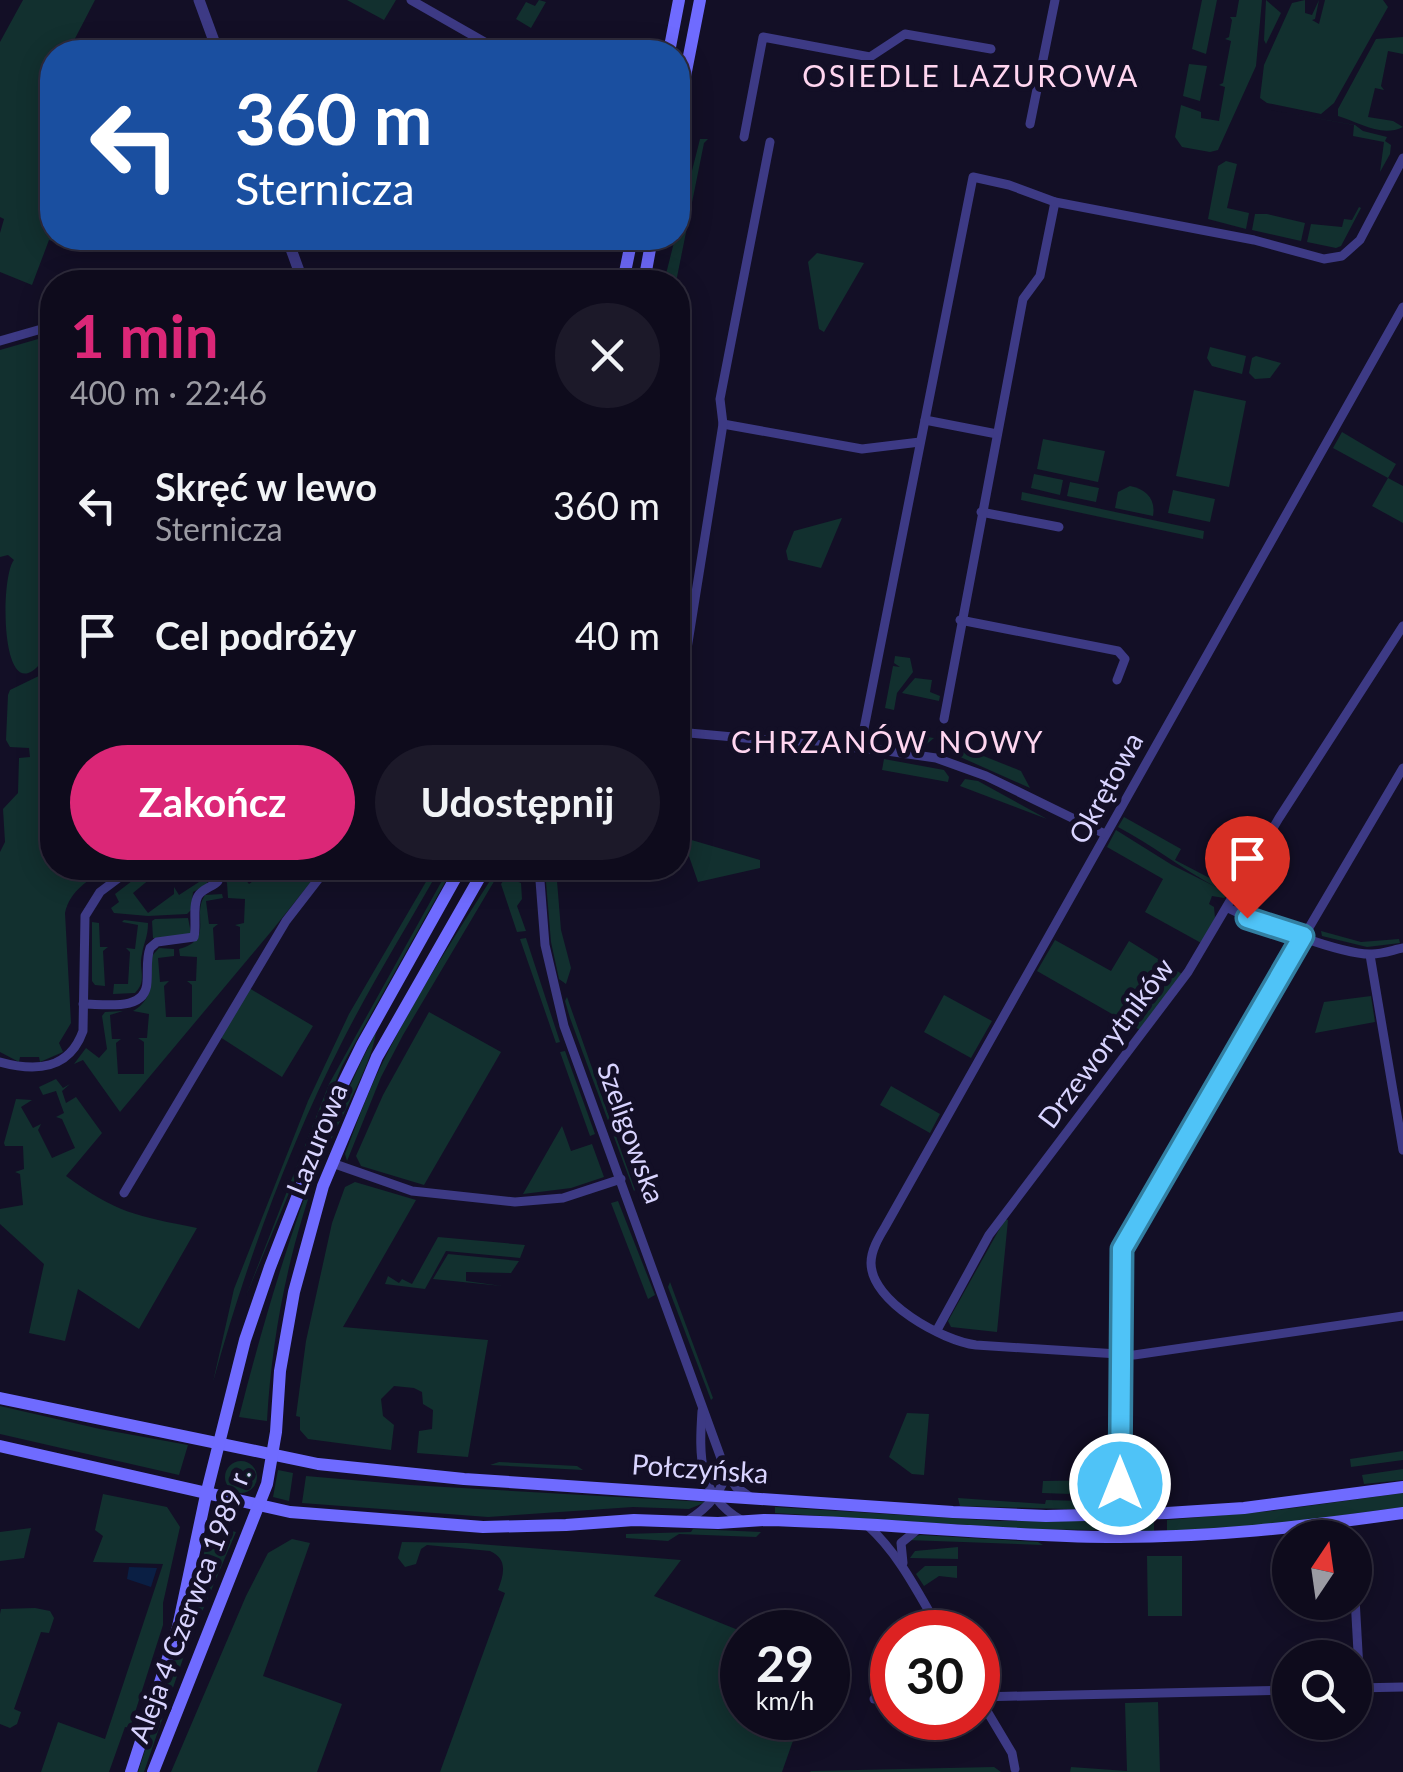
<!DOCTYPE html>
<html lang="pl">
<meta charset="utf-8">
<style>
:root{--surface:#0e0b1c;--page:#1c1929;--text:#f1f3f6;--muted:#9b9ba3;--line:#2e2b3b;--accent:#db2777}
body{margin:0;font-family:Lato,sans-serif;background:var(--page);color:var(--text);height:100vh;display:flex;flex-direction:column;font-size:38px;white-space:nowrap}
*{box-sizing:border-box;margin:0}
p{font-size:32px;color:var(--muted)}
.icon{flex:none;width:55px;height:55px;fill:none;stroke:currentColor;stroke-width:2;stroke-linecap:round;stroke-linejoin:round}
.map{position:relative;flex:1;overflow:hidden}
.panel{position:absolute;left:40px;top:270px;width:650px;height:610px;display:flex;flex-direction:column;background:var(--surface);border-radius:40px;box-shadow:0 5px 25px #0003,0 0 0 2px var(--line)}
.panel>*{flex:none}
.banner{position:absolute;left:40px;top:40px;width:650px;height:210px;border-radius:40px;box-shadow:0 5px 25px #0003,0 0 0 2px var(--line);background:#1a4fa0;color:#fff;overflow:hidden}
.needle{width:65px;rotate:13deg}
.tools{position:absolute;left:1272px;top:1520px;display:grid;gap:20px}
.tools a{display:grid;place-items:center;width:100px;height:100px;border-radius:50%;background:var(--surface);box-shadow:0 5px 25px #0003,0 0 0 2px var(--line);font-size:50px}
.speed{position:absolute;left:720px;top:1610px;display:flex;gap:20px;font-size:50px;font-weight:700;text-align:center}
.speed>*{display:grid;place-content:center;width:130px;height:130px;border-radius:50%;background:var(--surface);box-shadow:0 5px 25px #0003,0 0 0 2px var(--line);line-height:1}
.speed small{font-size:25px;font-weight:400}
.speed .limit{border:15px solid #d22;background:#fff;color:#111}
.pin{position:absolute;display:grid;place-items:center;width:85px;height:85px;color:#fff;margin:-102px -42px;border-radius:50% 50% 50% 0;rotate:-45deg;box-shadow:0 0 10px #0007}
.pin .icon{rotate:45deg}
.me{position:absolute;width:110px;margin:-55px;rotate:0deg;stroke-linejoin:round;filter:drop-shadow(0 0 8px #0008)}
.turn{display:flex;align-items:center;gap:35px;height:210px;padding:0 30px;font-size:45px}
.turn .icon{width:130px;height:130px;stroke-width:2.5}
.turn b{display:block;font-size:70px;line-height:85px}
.round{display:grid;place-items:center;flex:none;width:105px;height:105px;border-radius:52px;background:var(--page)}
.headline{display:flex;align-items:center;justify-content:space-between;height:170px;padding:0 30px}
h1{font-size:60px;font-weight:700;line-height:75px;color:var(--accent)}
.button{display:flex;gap:20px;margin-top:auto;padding:20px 30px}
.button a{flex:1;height:115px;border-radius:60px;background:var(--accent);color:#fff;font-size:40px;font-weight:700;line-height:115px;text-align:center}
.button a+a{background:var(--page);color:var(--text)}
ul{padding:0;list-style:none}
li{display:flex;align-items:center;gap:30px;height:130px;padding:0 30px}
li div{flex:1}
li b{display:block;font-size:38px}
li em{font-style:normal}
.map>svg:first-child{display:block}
</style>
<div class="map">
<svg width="1403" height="1772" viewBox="0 0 1403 1772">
<rect width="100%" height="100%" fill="#130f26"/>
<!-- green -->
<g fill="#12302f">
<polygon points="23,0 95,0 68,52 52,52 52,238 61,238 59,243 49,240 32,285 0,272 0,233 4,219 0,217 0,42"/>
<polygon points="347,0 396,0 384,20"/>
<polygon points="539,0 546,2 531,28 516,19 526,2 535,6"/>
<polygon points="1202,0 1217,0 1206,54 1192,49"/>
<polygon points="1239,0 1262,0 1256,66 1218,150 1210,152 1182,147 1175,137 1181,105 1201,112 1201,118 1219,121 1225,87 1219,85 1223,83 1231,41 1225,39 1229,37 1232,20 1230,17 1236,17"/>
<polygon points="1266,0 1281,13 1266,44 1264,40"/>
<polygon points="1305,0 1305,13 1312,15 1319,0 1315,19 1312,20 1319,24 1325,0 1383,0 1388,7 1334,103 1321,114 1267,103 1260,98 1264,65 1292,3"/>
<path d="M 1403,37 L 1403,54 L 1388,51 L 1381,86 L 1384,90 L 1375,88 L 1368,117 L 1393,121 L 1403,127 C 1381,138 1359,122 1338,116 L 1338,109 L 1376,39 Z"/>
<polygon points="1189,64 1207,66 1200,101 1183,96"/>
<polygon points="1248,106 1355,125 1363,131 1387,137 1385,141 1391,145 1390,154 1380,172 1384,142 1353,136 1354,125"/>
<polygon points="700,139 708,139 704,143 676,282 664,282"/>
<polygon points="1226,161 1237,164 1227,208 1249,213 1246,229 1208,219 1218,166"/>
<polygon points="1359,207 1361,208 1341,246 1336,248 1307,242 1311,224 1342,227 1344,219 1352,220"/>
<polygon points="1255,214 1267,214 1305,223 1301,241 1252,230"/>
<polygon points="817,253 864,263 824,332 819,329 808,262"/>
<path d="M 52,335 L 52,868 L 107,868 C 89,880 70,890 65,913 L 71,1023 L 59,1043 L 63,1052 L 40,1062 L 39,1057 L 20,1057 L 19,1062 L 0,1052 L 0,852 L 5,842 L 3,809 L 18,793 L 19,758 L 30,757 L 29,748 L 10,747 L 6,740 L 8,695 L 10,690 L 47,672 L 40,664 C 0,710 0,576 14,560 L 8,555 L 0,557 L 0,350 Z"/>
<polygon points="1210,347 1246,356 1242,374 1212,366 1207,358"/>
<polygon points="1256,356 1281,363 1270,378 1255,379 1249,373 1252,358"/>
<polygon points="1194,390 1246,401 1229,487 1176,476"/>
<polygon points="1342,432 1396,464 1388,478 1403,486 1403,523 1372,506 1388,478 1333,448"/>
<polygon points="1043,439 1105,451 1098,482 1037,469"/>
<polygon points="1034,474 1063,480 1060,495 1031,488"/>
<polygon points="1070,482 1099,488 1096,502 1067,496"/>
<path d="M 1130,486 C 1146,489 1156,499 1153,516 L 1115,508 L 1118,492 Z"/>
<polygon points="1173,490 1215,499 1210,522 1168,513"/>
<polygon points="1022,492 1204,531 1203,539 1021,500"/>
<polygon points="842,518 821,568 788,560 786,551 794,531"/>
<polygon points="895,656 910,658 913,672 897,693 894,710 885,708 893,666 900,667 894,663"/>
<polygon points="915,678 932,680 930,692 940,696 939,701 902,693"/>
<polygon points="886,731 934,738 923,747 884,741"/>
<polygon points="946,741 1021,771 1030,788 949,752"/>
<polygon points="884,759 944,770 949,777 948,782 882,770"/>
<polygon points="965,779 978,781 1047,819 960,786"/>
<path d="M 1124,817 L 1181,849 L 1175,860 L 1221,884 L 1214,886 C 1181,868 1152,845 1118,827 Z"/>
<polygon points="1116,830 1172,865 1230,894 1224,898 1212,896 1209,904 1214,907 1215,918 1203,944 1145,912 1163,879 1107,847"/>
<polygon points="688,839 760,860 760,868 698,882 684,842"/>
<polygon points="149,868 158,868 164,874 157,873 133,893 148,913 174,894 174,887 179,895 199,882 191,868 196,868 208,884 193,892 191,910 187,914 148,916 114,913 111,908 119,902 115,894"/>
<path d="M 219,868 L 236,868 L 249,884 L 271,868 L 322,868 L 274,928 L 120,1112 L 83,1060 L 74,1064 L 86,1048 L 99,1058 L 107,1049 L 102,1016 L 105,1012 L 123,1011 L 110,1015 L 112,1039 L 121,1039 L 116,1043 L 118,1074 L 144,1074 L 144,1042 L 138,1038 L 147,1038 L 149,1014 L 133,1011 C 154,999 152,979 150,958 L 159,948 L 174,949 L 174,956 L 158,958 L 160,982 L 169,981 L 164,986 L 166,1017 L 192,1017 L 192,985 L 187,981 L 196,981 L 197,957 L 180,956 L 179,949 C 215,939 191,916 205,895 L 222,894 L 223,898 L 206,901 L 209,924 L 218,924 L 213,928 L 215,960 L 240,959 L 240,927 L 235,925 L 244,923 L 245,899 L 228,898 L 227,883 Z"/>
<path d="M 434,868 L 440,868 C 408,925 373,981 343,1040 C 288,1148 245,1266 213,1382 L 234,1289 L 308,1101 L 349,1014 Z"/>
<polygon points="449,868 453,868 342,1066 246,1296 329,1084"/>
<path d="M 498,868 L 502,868 L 403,1035 L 381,1077 L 347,1161 L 345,1154 C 356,1126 366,1096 380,1068 C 414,998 457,933 498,868 Z"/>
<polygon points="506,877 521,883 522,899 517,906 526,931 517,932 501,884"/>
<polygon points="557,881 561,930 571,968 566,984 559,979 551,942 546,882"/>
<polygon points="188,918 191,933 184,938 153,938 152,921 155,919"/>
<path d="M 124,920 L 148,923 C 148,937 144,942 142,954 C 138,970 148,980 135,993 L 113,994 L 114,984 L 128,984 L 130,952 L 126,948 L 135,949 L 138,925 L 122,922 Z"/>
<polygon points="92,922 99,923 100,947 108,947 103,951 105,986 95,985 92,981"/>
<polygon points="1321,931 1361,942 1399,939 1400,943 1367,947 1322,936"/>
<polygon points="526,938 560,1042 556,1043 520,939"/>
<polygon points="1055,940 1111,971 1129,941 1182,974 1140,1030 1037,971"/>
<polygon points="249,988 313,1026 282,1077 220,1037"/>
<polygon points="944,995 992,1021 971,1058 924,1032"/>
<polygon points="1371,996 1375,1022 1315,1033 1324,1002"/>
<polygon points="567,997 635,1190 634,1191 570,1018 565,1001"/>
<polygon points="429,1012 501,1052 424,1185 361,1166 356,1156 383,1095"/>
<path d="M 376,1032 C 372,1065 337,1123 323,1158 C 290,1242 272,1332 267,1421 L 239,1417 C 273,1284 313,1154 376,1032 Z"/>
<polygon points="565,1051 595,1134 590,1136 560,1052"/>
<path d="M 56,1079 L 63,1088 L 70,1084 L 62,1091 L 66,1103 L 76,1097 L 102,1133 L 66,1176 C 116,1213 137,1216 197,1228 L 139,1329 L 78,1289 L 65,1341 L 29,1333 L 44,1264 L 0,1224 L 0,1209 L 23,1205 L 20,1174 L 15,1172 L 24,1169 L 23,1146 L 5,1146 L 4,1143 L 16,1099 L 32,1100 L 21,1107 L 33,1128 L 41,1124 L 38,1130 L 52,1158 L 75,1148 L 62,1119 L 56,1117 L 64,1113 L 56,1091 L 43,1095 L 39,1087 Z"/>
<polygon points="891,1086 940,1114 930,1133 880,1105"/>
<polygon points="562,1126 571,1151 592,1144 604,1177 571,1188 523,1194"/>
<polygon points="355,1182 416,1200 343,1327 488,1340 468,1457 417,1453 419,1431 432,1429 433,1410 423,1404 422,1392 414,1388 394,1386 381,1399 383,1416 394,1425 391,1450 308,1439 300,1430 300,1417 296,1416 306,1341 332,1223 345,1187"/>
<polygon points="618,1201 655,1295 648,1299 611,1203"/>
<polygon points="1005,1219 1008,1220 997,1332 951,1327 948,1321"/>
<polygon points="438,1237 525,1245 520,1258 446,1251 425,1289 385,1284 388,1276 399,1283 402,1279 412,1284"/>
<polygon points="448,1254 519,1261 511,1273 466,1272 466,1281 502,1286 433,1279"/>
<polygon points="670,1282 713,1398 711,1400 668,1287"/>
<polygon points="0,1406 100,1429 188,1445 179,1475 0,1434"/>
<polygon points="907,1413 929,1414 924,1475 912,1474 889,1457"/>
<polygon points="1403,1451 1403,1460 1351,1467 1350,1459"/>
<circle cx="241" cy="1477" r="16"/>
<polygon points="499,1462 577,1466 583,1470 490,1465"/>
<polygon points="1403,1469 1403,1480 1364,1484 1362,1475"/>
<polygon points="278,1470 293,1473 289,1501 273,1497"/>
<polygon points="306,1476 410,1485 706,1502 689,1509 633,1507 488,1517 302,1503"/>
<polygon points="1110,1480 1108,1493 1100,1495 1042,1493 1043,1481"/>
<polygon points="1403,1493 1403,1507 1277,1524 1167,1531 1167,1520 1271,1511"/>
<polygon points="103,1494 167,1507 180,1527 163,1603 163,1625 130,1728 125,1727 109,1772 41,1772 58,1722 105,1739 163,1564 93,1562 103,1536 95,1530"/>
<polygon points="958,1498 1045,1504 1046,1500 1113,1502 1101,1510 960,1506"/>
<polygon points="775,1507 999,1521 1154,1521 1154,1531 1029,1529 775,1513"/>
<polygon points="209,1526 236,1532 187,1647 144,1772 138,1772 198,1586"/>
<polygon points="31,1528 24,1558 0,1561 0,1532"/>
<polygon points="693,1529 761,1532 756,1537 679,1534 668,1541 626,1538 626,1534 691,1532"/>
<polygon points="920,1535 1038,1542 1043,1545 907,1540"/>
<polygon points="292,1539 310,1543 263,1676 342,1704 317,1772 171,1772 246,1596 268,1553"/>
<path d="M 402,1542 L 466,1543 L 681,1560 L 654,1596 L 743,1632 L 742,1718 L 801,1718 L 782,1772 L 440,1772 L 505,1593 L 498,1590 C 504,1574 508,1559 490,1551 L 427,1545 L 421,1549 L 416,1564 L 405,1567 L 398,1558 Z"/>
<polygon points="958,1547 958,1559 910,1558 915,1551"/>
<polygon points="1147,1556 1182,1556 1182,1616 1148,1616"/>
<polygon points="925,1566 957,1566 957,1578 939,1576 924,1586 916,1574"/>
<polygon points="35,1608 50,1611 54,1618 49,1633 41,1632 14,1709 21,1712 17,1724 10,1728 0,1724 0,1614 1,1609"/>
<polygon points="1158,1702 1160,1772 1070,1772 1071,1767 1127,1771 1125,1703"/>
<polygon points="994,1767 1001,1772 810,1772 811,1771"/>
</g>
<!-- water -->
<polygon fill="#0a1f44" points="129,1567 157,1568 151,1587 127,1579"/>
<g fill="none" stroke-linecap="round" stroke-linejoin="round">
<!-- minor -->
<g stroke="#3d3a85" stroke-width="9">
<polyline points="411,0 502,52"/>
<polyline points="1030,124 1055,0"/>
<polyline points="744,137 763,37 870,57 905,34 991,49"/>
<path d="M 1403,307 L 885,1227 C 879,1237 871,1250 871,1263 C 871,1302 943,1341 976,1345 L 1134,1355 L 1403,1316"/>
<polyline points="0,341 52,326"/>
<polyline points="925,420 997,434"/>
<polyline points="723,424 862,449 920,442"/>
<polyline points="981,512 1059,527"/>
<polyline points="960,620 1118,651 1125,659 1117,680"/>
<polyline points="678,705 723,424 720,399 770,142"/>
<polyline points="944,719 1023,299 1040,276 1055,202"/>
<polyline points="678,732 880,750 936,758 986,776 1105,834"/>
<polyline points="860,749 973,177 1009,185 1055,202 1254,240 1324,259 1342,256 1360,240 1403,158"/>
<polyline points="539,868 545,945 564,1026 726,1472 736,1487 750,1497"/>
<path d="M 1228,908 C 1254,921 1345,956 1372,954 C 1382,954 1393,950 1403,948"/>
<polyline points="1370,955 1403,1150"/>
<path d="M 83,1004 C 105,1004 146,1012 147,982 C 148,970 146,959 150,948 L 157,942 L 194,937 C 197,926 192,906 198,896 C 203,888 213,887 218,881 L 214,868"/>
<path d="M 0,1062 C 36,1072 69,1070 83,1031 L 85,916 L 100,892 L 132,868"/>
<polyline points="332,1163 412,1191 515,1202 563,1198 621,1179"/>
<polyline points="124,1193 286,921 327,868"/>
<polyline points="937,1330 989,1235 1188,972 1279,818 1403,626"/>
<path d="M 702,1411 C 699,1456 698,1495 741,1520"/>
<polyline points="1135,1515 1123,1499 1120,1484 1119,1301 1120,1257 1124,1242 1403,768"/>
<path d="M 687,1521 C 706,1509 722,1494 726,1472"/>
<path d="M 868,1526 C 900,1555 919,1595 941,1632"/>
<polyline points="1346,1537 1346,1538"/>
<polyline points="903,1563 901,1543 918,1529"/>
<polyline points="1355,1598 1360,1688"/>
<polyline points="1356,1688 1403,1687"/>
<polyline points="978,1696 1012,1753 1015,1769"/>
<polyline points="978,1697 1290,1690"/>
<polyline points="874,1699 892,1699"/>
</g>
<!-- tertiary -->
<g stroke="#3d3a85" stroke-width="11">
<polyline points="199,0 218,52"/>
<polyline points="287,238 303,282"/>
</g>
<!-- secondary -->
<g stroke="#6f6bff" stroke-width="12">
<polyline points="669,52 679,0"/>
<polyline points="678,112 700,0"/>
<polyline points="623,282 632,238"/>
<polyline points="644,282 652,238"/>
<polyline points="0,1398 318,1464 464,1479 953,1512 1046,1516 1167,1513 1244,1508 1403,1487"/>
<path d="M 0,1446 L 290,1512 L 483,1527 L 566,1525 L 634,1520 L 718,1523 L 764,1520 C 879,1522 992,1536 1107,1537 C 1207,1538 1304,1527 1403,1513"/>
<polyline points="131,1772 178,1627 206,1495 245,1340 270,1267 334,1102 362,1045 461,868"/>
<polyline points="153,1772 267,1484 276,1432 280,1371 294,1292 323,1186 377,1057 485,868"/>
</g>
</g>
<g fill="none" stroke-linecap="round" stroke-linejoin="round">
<!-- route casing -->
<g stroke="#337fa1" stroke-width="25">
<polyline id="route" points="1120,1484 1122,1249 1303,936 1247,918"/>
</g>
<!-- route -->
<use href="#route" stroke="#4fc3f7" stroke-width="18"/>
</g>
<g text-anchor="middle" stroke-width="10" stroke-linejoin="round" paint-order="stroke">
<!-- street labels -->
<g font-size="28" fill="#d9d4ff" stroke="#130f26">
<text transform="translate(1106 788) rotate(-61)" y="10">Okrętowa</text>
<text transform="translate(1106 1043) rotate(-53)" y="10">Drzeworytników</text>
<text transform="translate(631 1133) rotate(70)" y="10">Szeligowska</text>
<text transform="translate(317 1139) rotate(-68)" y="10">Lazurowa</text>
<text transform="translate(700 1469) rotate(4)" y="10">Połczyńska</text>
<text transform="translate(190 1605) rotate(-69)" y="10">Aleja 4 Czerwca 1989 r.</text>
</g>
<!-- neighbourhood labels -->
<g font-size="30" letter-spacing="2.5" fill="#ffd6f0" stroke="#130f26">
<text x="971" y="87">OSIEDLE LAZUROWA</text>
<text x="888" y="753">CHRZANÓW NOWY</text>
</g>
</g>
</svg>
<div class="tools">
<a><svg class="needle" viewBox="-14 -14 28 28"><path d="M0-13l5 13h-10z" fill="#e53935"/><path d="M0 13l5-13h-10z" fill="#9b9ba3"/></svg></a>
<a><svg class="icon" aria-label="search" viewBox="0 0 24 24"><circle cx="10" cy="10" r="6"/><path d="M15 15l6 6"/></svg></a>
</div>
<div class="speed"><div>29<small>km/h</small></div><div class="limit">30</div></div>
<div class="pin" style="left:1247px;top:918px;background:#d93025"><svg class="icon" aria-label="arrive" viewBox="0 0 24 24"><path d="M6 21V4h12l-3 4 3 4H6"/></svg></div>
<svg class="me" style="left:1120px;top:1484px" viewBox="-20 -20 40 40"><circle r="17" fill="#4fc3f7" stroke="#fff" stroke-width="3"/><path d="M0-11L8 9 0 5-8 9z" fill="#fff"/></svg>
<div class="banner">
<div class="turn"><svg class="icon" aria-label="left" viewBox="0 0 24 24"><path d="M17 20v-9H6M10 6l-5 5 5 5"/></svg><div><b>360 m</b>Sternicza</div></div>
</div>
<section class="panel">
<div class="headline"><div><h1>1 min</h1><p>400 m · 22:46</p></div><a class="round"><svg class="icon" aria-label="close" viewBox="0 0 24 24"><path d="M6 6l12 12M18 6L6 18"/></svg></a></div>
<ul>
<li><svg class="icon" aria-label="left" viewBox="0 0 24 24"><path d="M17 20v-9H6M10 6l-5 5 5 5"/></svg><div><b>Skręć w lewo</b><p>Sternicza</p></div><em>360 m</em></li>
<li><svg class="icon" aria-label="arrive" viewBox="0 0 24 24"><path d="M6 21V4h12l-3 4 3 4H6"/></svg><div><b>Cel podróży</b></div><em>40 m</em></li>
</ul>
<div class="button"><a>Zakończ</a><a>Udostępnij</a></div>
</section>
</div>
